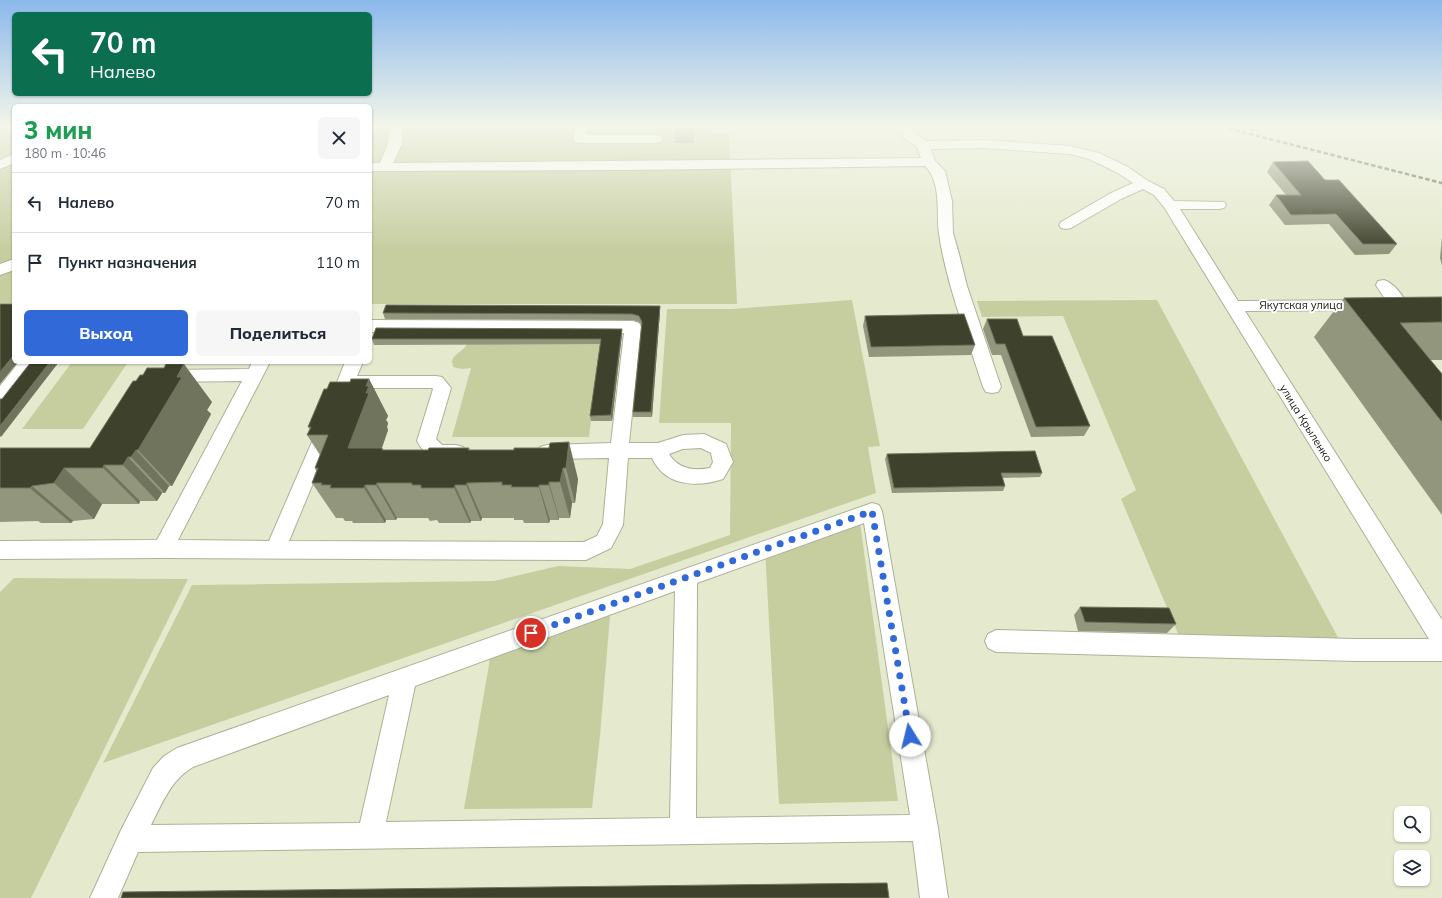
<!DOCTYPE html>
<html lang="ru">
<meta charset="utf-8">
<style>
:root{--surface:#fff;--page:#f6f6f7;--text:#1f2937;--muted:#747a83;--line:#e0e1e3;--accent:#3169d8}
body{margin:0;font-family:Mulish,sans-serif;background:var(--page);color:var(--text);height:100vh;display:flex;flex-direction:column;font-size:15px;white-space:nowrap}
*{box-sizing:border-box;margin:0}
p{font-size:13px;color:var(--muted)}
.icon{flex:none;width:22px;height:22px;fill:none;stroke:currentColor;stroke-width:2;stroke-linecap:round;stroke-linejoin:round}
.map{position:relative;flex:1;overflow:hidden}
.sheet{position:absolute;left:12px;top:104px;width:360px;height:260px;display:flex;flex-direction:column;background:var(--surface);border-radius:6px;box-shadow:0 1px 3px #0004}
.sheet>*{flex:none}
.guide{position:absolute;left:12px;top:12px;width:360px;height:84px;border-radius:6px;box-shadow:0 1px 3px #0004;background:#0b6e4f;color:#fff;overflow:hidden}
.controls{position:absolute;left:1394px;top:806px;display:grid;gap:8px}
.controls a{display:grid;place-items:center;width:36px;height:36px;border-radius:6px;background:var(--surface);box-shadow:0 1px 3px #0004;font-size:20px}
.pin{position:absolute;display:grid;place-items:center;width:34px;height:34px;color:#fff;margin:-17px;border:2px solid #fff;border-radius:50%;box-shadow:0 1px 4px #0007}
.me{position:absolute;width:44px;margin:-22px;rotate:351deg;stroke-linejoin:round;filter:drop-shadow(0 0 3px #0008)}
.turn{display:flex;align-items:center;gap:14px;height:84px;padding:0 12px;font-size:18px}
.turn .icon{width:52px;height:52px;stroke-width:2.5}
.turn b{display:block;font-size:28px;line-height:34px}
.round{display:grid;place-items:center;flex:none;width:42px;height:42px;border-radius:6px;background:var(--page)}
.headline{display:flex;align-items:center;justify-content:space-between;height:68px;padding:0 12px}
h1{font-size:24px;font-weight:800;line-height:30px;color:#1e9e55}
.button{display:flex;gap:8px;margin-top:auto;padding:8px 12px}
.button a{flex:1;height:46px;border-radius:6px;background:var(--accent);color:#fff;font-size:16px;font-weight:800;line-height:46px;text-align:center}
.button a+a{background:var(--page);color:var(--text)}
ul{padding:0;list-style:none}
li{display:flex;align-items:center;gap:12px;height:60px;padding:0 12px;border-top:1px solid var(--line)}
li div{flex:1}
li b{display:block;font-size:15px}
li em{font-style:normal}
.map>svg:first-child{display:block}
</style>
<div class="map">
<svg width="1442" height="898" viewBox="0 0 1442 898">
<rect width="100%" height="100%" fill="#e5eacf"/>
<!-- green -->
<g fill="#c6cea0">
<rect x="0" y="125" width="14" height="178"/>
<polygon points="370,125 713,125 712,133 729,133 737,304 370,304"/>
<polygon points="852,300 880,446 868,447 876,493 103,763 192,585 494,581 558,566 630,569 730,535 731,423 659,423 667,309 732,309"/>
<polygon points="1157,300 1341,643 1179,636 1121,499 1136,490 1063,316 982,317 977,301"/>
<path d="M 467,344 L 601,344 L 589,437 L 452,437 L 471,368 L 462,369 L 453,367 L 452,361 C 454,353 463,352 467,344 Z"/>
<polygon points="72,362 128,362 83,429 22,429"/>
<polygon points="859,515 898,801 779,804 765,549"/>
<polygon points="14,578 188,579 31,898 0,898 0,592"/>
<polygon points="611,604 600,736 592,808 464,809 492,647"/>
</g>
<!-- forest -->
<polygon fill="#aab477" points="1228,125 1272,125 1253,131"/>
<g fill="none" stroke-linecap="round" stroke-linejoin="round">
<!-- minor casing -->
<g stroke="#acb197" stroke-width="2">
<g id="minor">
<path d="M 390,125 L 402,125 L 402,144 L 393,163 L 921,158 L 917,147 L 904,138 L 901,128 L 903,125 L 910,125 L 913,128 L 915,133 L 926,141 L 984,140 L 1070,146 L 1099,153 L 1128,167 L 1148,181 L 1164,189 L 1174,201 L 1224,202 L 1226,205 L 1224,208 L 1219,209 L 1180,209 L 1238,301 L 1365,300 L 1371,301 L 1373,305 L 1371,309 L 1365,310 L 1245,311 L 1442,620 L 1442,661 L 1355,661 L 996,652 L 988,648 L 985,641 L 988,634 L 996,630 L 1355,639 L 1429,639 L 1164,207 L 1154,195 L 1143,189 L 1121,199 L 1071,228 L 1066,229 L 1061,228 L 1059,225 L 1061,222 L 1111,193 L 1133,183 L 1118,173 L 1089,159 L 1070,154 L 984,148 L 931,149 L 935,161 L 945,171 L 952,201 L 953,233 L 959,254 L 967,286 L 1001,387 L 998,392 L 992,393 L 986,392 L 983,387 C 968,339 946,283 939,234 C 936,212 942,183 925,166 L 624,170 L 370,171 L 370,163 L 380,163 L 388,144 Z"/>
<polygon points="576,125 588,125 587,135 656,135 661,136 662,139 661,142 656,143 580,143 575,142 574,139"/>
<polygon points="14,154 14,163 0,169 0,160"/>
<polygon points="14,259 14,270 0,275 0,264"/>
<path d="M 1384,280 C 1394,283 1403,296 1408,305 L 1406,309 C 1392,313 1383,296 1376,285 L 1378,281 Z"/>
<path d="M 370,320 L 633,321 L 639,323 L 641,327 L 629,443 L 658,443 L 683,435 L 704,434 L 726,444 L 733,462 L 723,479 C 696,488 665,486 652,458 L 628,458 L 623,525 L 611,548 L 586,560 L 163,558 L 0,559 L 0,541 L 157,540 L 242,381 L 167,382 L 161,380 L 158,376 L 161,372 L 167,370 L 249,369 L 252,362 L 270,362 L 178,540 L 269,541 L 318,428 L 320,423 L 327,421 L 334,423 L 336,428 L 289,541 L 584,542 L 597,536 L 603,524 L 609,458 L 547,459 L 540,457 L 537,452 L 540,447 L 547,445 L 611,443 L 624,333 L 370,332 ZM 701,448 L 711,453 L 713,462 L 710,468 C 693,471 678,469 669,454 L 683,449 Z"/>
<polygon points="19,362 38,362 6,403 0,405 0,386"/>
<path d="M 345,362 L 363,362 L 357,376 L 436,376 L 442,377 L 451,388 L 436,439 L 442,445 L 456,445 L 463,447 L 466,452 L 463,457 C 443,464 427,460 417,441 L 433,389 L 432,388 L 352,388 L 348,397 L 342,399 L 336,397 L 333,392 Z"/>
<path d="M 872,503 L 879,505 L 882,511 L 938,828 L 948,898 L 920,898 L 913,841 L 138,852 L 118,898 L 90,898 L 121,830 L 153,768 L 164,756 L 177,748 ZM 864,523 L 910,815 L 696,818 L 697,583 ZM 675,591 L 670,818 L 386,822 L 415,686 ZM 389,695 L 360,823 L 151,825 C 163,802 170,781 193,767 Z"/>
</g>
</g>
<!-- minor -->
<use href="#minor" fill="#fff" fill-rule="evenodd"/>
<!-- rail -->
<polyline stroke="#5c5f4f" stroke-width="2.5" stroke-dasharray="4.5 2.5" stroke-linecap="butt" points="1215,125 1442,183"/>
</g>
<!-- wall -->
<g fill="#92967d">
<rect x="675" y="125" width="19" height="18"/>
<polygon points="1273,162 1325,180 1397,244 1389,254 1355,255 1329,224 1285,225 1269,205 1276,195 1286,195 1267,172"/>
<polygon points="1442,237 1442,266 1440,258"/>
<polygon points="1442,297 1442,360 1430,360 1442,374 1442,515 1314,337 1344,298"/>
<polygon points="660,306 660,311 652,417 633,417 633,412 642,325 639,322 633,320 385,319 383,313"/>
<polygon points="865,316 975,345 971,355 869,357 863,326"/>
<polygon points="987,319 1023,336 1090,426 1084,436 1031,437 1001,355 992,355 983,329"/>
<polygon points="622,329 622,334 612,421 591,421 590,416 600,344 374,345 372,339"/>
<polygon points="143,375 212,402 207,410 211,414 172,486 169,486 165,493 162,493 157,501 140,501 139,504 102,504 94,519 73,521 71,523 41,523 38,521 0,522 0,448 90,448 136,381"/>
<polygon points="369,379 388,416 386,420 388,423 387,427 388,430 382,448 384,450 428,450 469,448 470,450 514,450 549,448 578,479 575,503 572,503 570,518 559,518 559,520 550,520 549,523 524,523 523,520 514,520 514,518 482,518 481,521 471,521 470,523 439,523 437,520 430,521 428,518 397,518 396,520 386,520 385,523 353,523 352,521 345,521 343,518 336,518 312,483 316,471 315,468 320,455 307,435 310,429 308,427 327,389 350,382"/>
<polygon points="887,454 1042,473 1040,477 1002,478 1005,486 1003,491 892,493 885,459"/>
<polygon points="1080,607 1176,624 1167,633 1078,631 1074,615"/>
</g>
<!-- shaded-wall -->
<g fill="#70745c">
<polygon points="693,125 694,125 694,143"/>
<polygon points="660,306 660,311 652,417 651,412"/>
<polygon points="622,329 622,334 612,421 611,415"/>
<polygon points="14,355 14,362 18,362 0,384 0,372"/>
<polygon points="50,362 59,362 1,437 0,436 0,426"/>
<polygon points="184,364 212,402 207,410 211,414 172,486 138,450 177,377"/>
<polygon points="369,379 388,416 386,420 388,423 387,427 388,430 369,484 348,448 366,393 366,386"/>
<polygon points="569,442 578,479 575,503 566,468"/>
<polygon points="136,450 169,486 165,493 131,457"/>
<polygon points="128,457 162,493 157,501 123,465"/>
<polygon points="104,465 140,501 139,504 103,468"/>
<polygon points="64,468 102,504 94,519 54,483"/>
<polygon points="563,468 572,503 570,518 560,482"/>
<polygon points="549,482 559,518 559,520 549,485"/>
<polygon points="377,483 397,518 396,520 376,485"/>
<polygon points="467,483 482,518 481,521 466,485"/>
<polygon points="365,485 386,520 385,523 364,488"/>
<polygon points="455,485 471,521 470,523 454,488"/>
<polygon points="539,485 550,520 549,523 539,487"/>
<polygon points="32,486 73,521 71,523 30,488"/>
</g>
<!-- building -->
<g fill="#3e412b" stroke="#70745c">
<polygon points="1308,161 1325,180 1339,180 1397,244 1363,244 1336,214 1291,215 1276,195 1301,195 1273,162"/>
<polygon points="1442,297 1442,322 1400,323 1442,374 1442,422 1344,298"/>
<polygon points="0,304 14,304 14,355 0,372"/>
<polygon points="386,305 660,306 651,412 633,412 642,322 639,316 632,314 383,313"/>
<polygon points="964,314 975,345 871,347 865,316"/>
<polygon points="987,319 1017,319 1023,336 1052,336 1090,426 1036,427 1005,344 996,344"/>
<polygon points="376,328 622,329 611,415 590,416 601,339 372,339"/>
<polygon points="31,362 50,362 0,426 0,399 2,399"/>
<polygon points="166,364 184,364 177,377 182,377 138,450 136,450 131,457 128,457 123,465 104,465 103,468 64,468 54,483 32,486 30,488 0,488 0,448 90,448 133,381 136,381 140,375 143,375 147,368 164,368"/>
<polygon points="351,379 369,379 366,386 369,386 366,393 369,393 348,448 382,448 382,450 428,450 429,448 469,448 468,450 514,450 514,448 549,448 550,443 569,442 566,468 563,468 560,482 549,482 549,485 539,485 539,487 511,487 512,485 502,485 502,482 467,483 466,485 455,485 454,488 421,488 421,485 412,485 412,483 377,483 376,485 365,485 364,488 330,488 331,485 321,485 322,483 312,483 318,468 315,468 328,435 307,435 311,427 308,427 324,389 327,389 330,382 350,382"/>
<polygon points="1035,451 1042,473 1001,473 1005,486 894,488 887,454"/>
<polygon points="1080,607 1169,608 1176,624 1085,622"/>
<polygon points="887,883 889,898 121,898 123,892"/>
</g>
<!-- sky -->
<linearGradient id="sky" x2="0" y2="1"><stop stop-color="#8bb8ec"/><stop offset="0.5" stop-color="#f3f6e9"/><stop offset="1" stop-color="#f3f6e9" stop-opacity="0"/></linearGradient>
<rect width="1442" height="251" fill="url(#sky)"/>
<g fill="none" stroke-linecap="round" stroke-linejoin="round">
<!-- route -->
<polyline stroke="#3169d8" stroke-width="7" stroke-dasharray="0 12.6" points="531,633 872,511 910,736"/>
</g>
<g text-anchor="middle" stroke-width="4" stroke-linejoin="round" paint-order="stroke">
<!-- street labels -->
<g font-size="11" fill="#181a10" stroke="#fff">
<text x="1301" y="309">Якутская улица</text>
<text transform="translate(1306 423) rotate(58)" y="4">улица Крыленко</text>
</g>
</g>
</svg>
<div class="controls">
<a><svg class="icon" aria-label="search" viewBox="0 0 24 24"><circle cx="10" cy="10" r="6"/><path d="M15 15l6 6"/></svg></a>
<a><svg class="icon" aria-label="layers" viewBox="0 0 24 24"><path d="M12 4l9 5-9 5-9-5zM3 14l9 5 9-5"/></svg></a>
</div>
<div class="pin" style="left:531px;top:633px;background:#d93025"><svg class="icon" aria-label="arrive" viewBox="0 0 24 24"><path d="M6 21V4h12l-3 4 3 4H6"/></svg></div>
<svg class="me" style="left:910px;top:736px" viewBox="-20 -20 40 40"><circle r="19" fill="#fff"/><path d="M0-13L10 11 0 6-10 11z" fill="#3169d8"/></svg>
<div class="guide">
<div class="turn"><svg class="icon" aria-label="left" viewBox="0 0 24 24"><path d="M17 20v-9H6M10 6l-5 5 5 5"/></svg><div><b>70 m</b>Налево</div></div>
</div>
<section class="sheet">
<div class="headline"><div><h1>3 мин</h1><p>180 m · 10:46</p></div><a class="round"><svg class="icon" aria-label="close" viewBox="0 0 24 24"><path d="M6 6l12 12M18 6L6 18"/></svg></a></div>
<ul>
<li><svg class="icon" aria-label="left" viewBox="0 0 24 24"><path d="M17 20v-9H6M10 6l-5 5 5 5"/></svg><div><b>Налево</b></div><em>70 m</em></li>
<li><svg class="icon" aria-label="arrive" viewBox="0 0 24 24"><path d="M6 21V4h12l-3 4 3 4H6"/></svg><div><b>Пункт назначения</b></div><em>110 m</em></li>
</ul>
<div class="button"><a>Выход</a><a>Поделиться</a></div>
</section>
</div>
